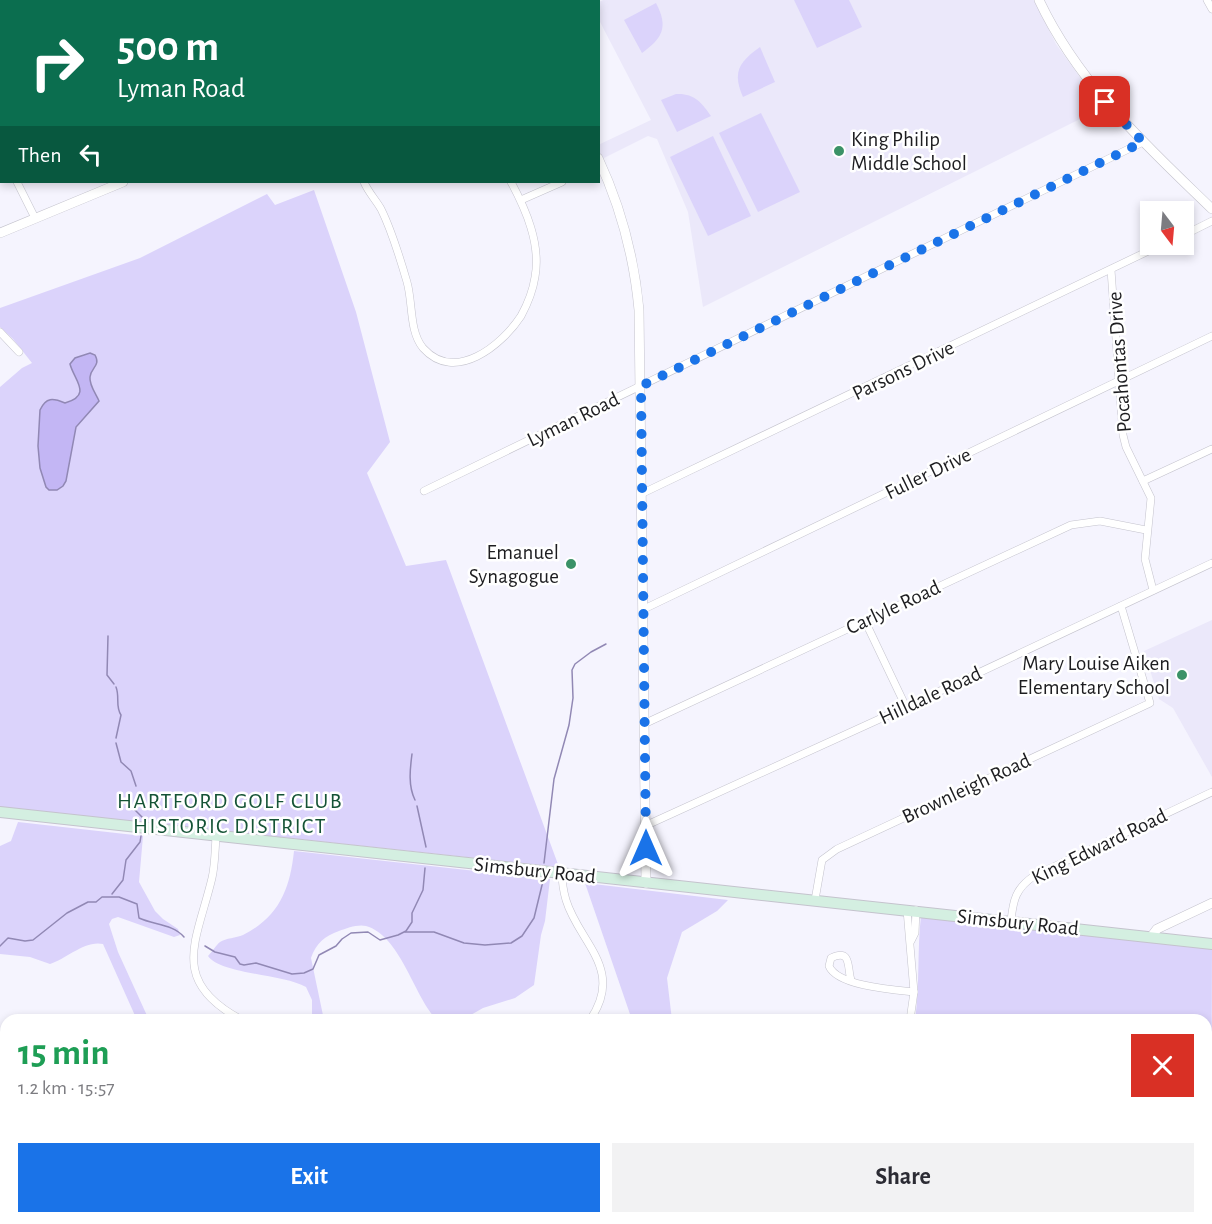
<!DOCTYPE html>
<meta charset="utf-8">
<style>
:root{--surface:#fff;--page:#f2f2f3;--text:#2b2b33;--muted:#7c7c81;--accent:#1a73e8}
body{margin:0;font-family:"Alegreya Sans",sans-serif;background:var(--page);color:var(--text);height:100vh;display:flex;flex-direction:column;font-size:22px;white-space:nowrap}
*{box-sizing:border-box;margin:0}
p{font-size:20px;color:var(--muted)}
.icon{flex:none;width:33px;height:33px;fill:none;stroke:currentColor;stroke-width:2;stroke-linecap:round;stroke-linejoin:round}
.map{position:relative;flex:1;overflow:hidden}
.sheet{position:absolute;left:0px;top:1014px;width:1212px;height:210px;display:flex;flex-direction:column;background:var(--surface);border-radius:18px 18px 0 0;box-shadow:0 3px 9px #0003}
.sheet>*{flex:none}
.guide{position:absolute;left:0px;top:0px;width:600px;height:183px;box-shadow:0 3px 9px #0003;background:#0b6e4f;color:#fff;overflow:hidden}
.needle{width:39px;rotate:164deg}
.tools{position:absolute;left:1140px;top:201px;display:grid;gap:12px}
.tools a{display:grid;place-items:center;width:54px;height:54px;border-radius:0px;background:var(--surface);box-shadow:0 3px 9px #0003;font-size:30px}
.pin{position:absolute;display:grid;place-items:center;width:51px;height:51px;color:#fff;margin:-26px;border-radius:12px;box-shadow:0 3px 9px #0006}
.me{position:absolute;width:66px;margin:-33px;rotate:0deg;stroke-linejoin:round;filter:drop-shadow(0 0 4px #0008)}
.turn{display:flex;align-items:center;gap:21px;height:126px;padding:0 18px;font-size:27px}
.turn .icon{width:78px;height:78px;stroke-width:2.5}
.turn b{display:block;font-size:42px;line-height:51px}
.then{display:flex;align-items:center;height:57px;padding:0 18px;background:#0003;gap:12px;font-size:22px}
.round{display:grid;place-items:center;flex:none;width:63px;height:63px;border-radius:0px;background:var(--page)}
.overview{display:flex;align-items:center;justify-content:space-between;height:102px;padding:0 18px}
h1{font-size:36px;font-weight:600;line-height:45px;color:#1e9e55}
.primary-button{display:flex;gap:12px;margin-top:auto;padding:12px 18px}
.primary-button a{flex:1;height:69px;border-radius:0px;background:var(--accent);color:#fff;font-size:24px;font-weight:600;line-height:69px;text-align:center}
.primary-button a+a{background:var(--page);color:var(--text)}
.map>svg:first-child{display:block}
</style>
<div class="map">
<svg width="1212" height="1224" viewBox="0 0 1212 1224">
<rect width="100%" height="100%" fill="#f5f4fe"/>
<!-- built -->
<g fill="#ebe8fa">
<polygon points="603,0 1034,0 1056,44 1102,108 703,307 688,212 657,139 648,136 600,160 599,157 598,145 651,120 599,20 599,2"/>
<polygon points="1212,620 1212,777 1173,708 1159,699 1144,651"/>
<polygon points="376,1218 843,1218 846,1224 371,1224"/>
</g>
<!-- green -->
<g fill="#dbd3fb">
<polygon points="794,0 849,0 862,27 817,48"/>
<path d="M 656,3 C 669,28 662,38 642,53 L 624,20 Z"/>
<path d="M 760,47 L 775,82 L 743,97 C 732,72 739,62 760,47 Z"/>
<path d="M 676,94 C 694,93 701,102 711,116 L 677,132 L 661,100 Z"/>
<polygon points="761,113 800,192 758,212 719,133"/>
<polygon points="713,136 751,216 708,236 670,157"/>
<polygon points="314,190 356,312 390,442 367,473 406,566 446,560 559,867 0,807 0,387 22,368 32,363 13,339 0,327 0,308 140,258 267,194 275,205"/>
<path d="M 18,822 L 143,836 L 139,882 L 155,911 L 163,919 L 178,929 L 180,935 L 174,937 L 118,917 L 112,919 L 109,924 L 118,952 L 149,1020 L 137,1020 L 103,944 C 85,940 66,959 50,964 L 30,957 L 0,954 L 0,846 L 11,841 Z"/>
<path d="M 294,851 L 550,879 L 545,921 L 541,935 L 534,985 L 515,998 L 483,1008 L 462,1020 L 437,1020 C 414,997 401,936 366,926 C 358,924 347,928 339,931 C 325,936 316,943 311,958 L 324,1020 L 312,1020 L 312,1000 L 306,987 C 283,974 220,974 208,956 C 212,952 216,945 220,942 C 226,938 236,938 243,935 C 279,917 290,889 294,851 Z"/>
<polygon points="585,883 728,900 717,911 682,932 667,978 672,1020 632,1020"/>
<path d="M 921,916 L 1212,949 L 1211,1224 L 933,1224 L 941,1218 L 1206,1218 L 1206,1020 L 915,1020 C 920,985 917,950 921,916 Z"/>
<polygon points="71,1218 197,1218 200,1224 77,1224"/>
<polygon points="361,1218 715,1218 714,1224 360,1224"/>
</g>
<!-- water -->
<path fill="#c3b6f4" stroke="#9188b4" stroke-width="1.5" d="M 90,353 L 95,355 C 101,366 91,367 90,377 C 89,385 96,394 99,401 L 76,427 L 66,481 L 63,486 L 57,490 L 49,490 L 46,487 L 40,468 L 38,446 L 40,410 C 46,397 53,398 65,403 C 93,395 74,380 70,364 L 75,358 Z"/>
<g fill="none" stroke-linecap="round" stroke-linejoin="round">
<!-- stream -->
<g stroke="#9188b4" stroke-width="1.5">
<polyline points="108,636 107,675 114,684"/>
<path d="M 116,687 C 120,697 115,706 121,715 L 116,738"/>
<polyline points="116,743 121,762 131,771 136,786"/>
<path d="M 412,754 C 410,769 408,786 415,800"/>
<polyline points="417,806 426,847"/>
<polyline points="134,809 144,819"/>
<polyline points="544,863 554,779 569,725 573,698 572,670 575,664 591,652 606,644"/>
<polyline points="112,894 123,880 126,860 140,842 141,836"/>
<polyline points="405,932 434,932 464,943 485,945 511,943 522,936 534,918 543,881"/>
<path d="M 0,946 L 8,938 L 25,941 L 33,940 L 67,913 L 88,902 L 96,902 L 102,897 L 119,897 L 137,904 L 139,918 C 154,925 173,924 184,937"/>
<polyline points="205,946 215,952 235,957 240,964 244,965 256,963 292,974 304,973 313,969 319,955 336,946 342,939 351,933 368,932 380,940 398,935 406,931 412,922 412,913 423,890 425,868"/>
</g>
<!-- minor casing -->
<g stroke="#c4c3cd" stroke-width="8">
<g id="minor">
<polyline points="57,0 58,2"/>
<polyline points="1207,0 1212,9"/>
<polyline points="215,2 218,0"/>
<polyline points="0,146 2,149"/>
<polyline points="17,182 35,218"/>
<path d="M 364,182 C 368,192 376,200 381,209 C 392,231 400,258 407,282 C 413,303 409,331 423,348 C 455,384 502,345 521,316 C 527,305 533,290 535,277 C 541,244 526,210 511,182"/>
<polyline points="521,200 562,182"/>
<polyline points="1184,235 1212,221"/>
<polyline points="1111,270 1123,435 1126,447 1151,498 1145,559 1153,590"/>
<polyline points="0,332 19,352"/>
<polyline points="1143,481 1212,449"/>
<polyline points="424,491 1143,142"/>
<polyline points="643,493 1163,244"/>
<polyline points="644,609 1212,336"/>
<polyline points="865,621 906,707"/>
<polyline points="646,723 1071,525 1100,521 1146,530"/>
<polyline points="647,825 906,707 1212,563"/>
<path d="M 216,837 C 215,850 215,865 212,878 C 197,941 168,981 242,1020"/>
<path d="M 562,872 C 562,882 563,890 566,900 C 579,943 625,969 590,1020"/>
<polyline points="815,900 822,860 837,849 1150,703 1121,606"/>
<polyline points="907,910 914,992 910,1020"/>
<path d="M 1011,921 C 1013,900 1016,888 1034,876 L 1212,792"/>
<polyline points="911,941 915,933 916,910"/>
<path d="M 851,980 C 847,968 852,948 831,958 L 829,966 C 837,986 894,990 914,992"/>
<polyline points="0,1111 6,1107"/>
<polyline points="0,1122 6,1116"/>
<polyline points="900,1218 903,1224"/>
</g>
</g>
<!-- tertiary casing -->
<g stroke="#c4c3cd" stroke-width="10">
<g id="tertiary">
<polyline points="527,0 527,2"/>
<path d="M 1039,0 C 1079,85 1146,145 1212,209"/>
<polyline points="452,2 455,0"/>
<path d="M 598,158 C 621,207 634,256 639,310 L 646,883"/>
<polyline points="0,233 123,182"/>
<polyline points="1151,937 1157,929 1212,903"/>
</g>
</g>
<!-- secondary casing -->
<g stroke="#c4c3cd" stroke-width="12">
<polyline id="secondary" points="0,812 1212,944"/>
</g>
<!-- primary casing -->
<g stroke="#d2d2d2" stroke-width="12">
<g id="primary">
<polyline points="0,1168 6,1173"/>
<polyline points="57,1218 64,1224"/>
</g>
</g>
<!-- minor -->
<use href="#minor" stroke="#fff" stroke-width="7"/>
<!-- tertiary -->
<use href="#tertiary" stroke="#fff" stroke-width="9"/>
<!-- secondary -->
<use href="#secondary" stroke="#d4efe1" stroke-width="10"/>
<!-- primary -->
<use href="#primary" stroke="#aae0c3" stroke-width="10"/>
</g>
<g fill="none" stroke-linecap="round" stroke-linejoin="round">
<!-- route -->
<polyline stroke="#1a73e8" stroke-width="10" stroke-dasharray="0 18" points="646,848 641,386 1143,142 1105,102"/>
</g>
<!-- markers -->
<g fill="#3b9267" stroke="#fff" stroke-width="2">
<circle cx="839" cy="151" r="6"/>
<circle cx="571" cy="564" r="6"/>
<circle cx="1182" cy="675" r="6"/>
</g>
<g text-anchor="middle" stroke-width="5" stroke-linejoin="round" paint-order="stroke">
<!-- poi labels -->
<g font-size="21" fill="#1d1d20" stroke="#fff" text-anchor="end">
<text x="851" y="146" text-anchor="start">King Philip<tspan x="851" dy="24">Middle School</tspan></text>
<text x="559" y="559">Emanuel<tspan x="559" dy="24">Synagogue</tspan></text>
<text x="1170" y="670">Mary Louise Aiken<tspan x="1170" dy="24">Elementary School</tspan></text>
</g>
<!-- street labels -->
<g font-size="21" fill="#1d1d20" stroke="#fff">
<text transform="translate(1119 362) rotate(-94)" y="7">Pocahontas Drive</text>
<text transform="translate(903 370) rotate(-26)" y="7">Parsons Drive</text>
<text transform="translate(573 419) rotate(-26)" y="7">Lyman Road</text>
<text transform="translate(928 473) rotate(-26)" y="7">Fuller Drive</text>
<text transform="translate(893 607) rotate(-25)" y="7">Carlyle Road</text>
<text transform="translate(930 695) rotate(-25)" y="7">Hilldale Road</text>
<text transform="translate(966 788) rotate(-25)" y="7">Brownleigh Road</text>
<text transform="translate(1099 846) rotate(-26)" y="7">King Edward Road</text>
<text transform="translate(535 870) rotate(6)" y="7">Simsbury Road</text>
<text transform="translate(1018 922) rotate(6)" y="7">Simsbury Road</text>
</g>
<!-- neighbourhood labels -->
<g font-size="22" letter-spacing="1.5" fill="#155336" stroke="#fff">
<text x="230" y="808">HARTFORD GOLF CLUB<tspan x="230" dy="25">HISTORIC DISTRICT</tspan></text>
</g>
</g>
</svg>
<div class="tools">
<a><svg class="needle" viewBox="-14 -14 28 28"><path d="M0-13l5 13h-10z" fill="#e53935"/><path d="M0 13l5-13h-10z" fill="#7c7c81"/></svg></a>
</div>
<div class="pin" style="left:1105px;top:102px;background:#d93025"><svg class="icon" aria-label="arrive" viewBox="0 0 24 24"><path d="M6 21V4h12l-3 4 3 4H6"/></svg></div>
<svg class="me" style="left:646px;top:848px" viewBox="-20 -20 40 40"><path d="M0-17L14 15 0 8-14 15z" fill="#1a73e8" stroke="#fff" stroke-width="4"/></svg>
<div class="guide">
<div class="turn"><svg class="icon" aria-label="right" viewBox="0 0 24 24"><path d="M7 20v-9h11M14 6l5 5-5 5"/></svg><div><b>500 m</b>Lyman Road</div></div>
<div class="then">Then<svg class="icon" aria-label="left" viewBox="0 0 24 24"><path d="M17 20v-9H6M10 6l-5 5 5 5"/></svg></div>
</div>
<section class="sheet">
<div class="overview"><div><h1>15 min</h1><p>1.2 km · 15:57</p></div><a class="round" style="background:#d93025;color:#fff"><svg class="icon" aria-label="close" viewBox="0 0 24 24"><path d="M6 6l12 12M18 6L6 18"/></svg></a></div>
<div class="primary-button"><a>Exit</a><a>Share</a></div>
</section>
</div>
